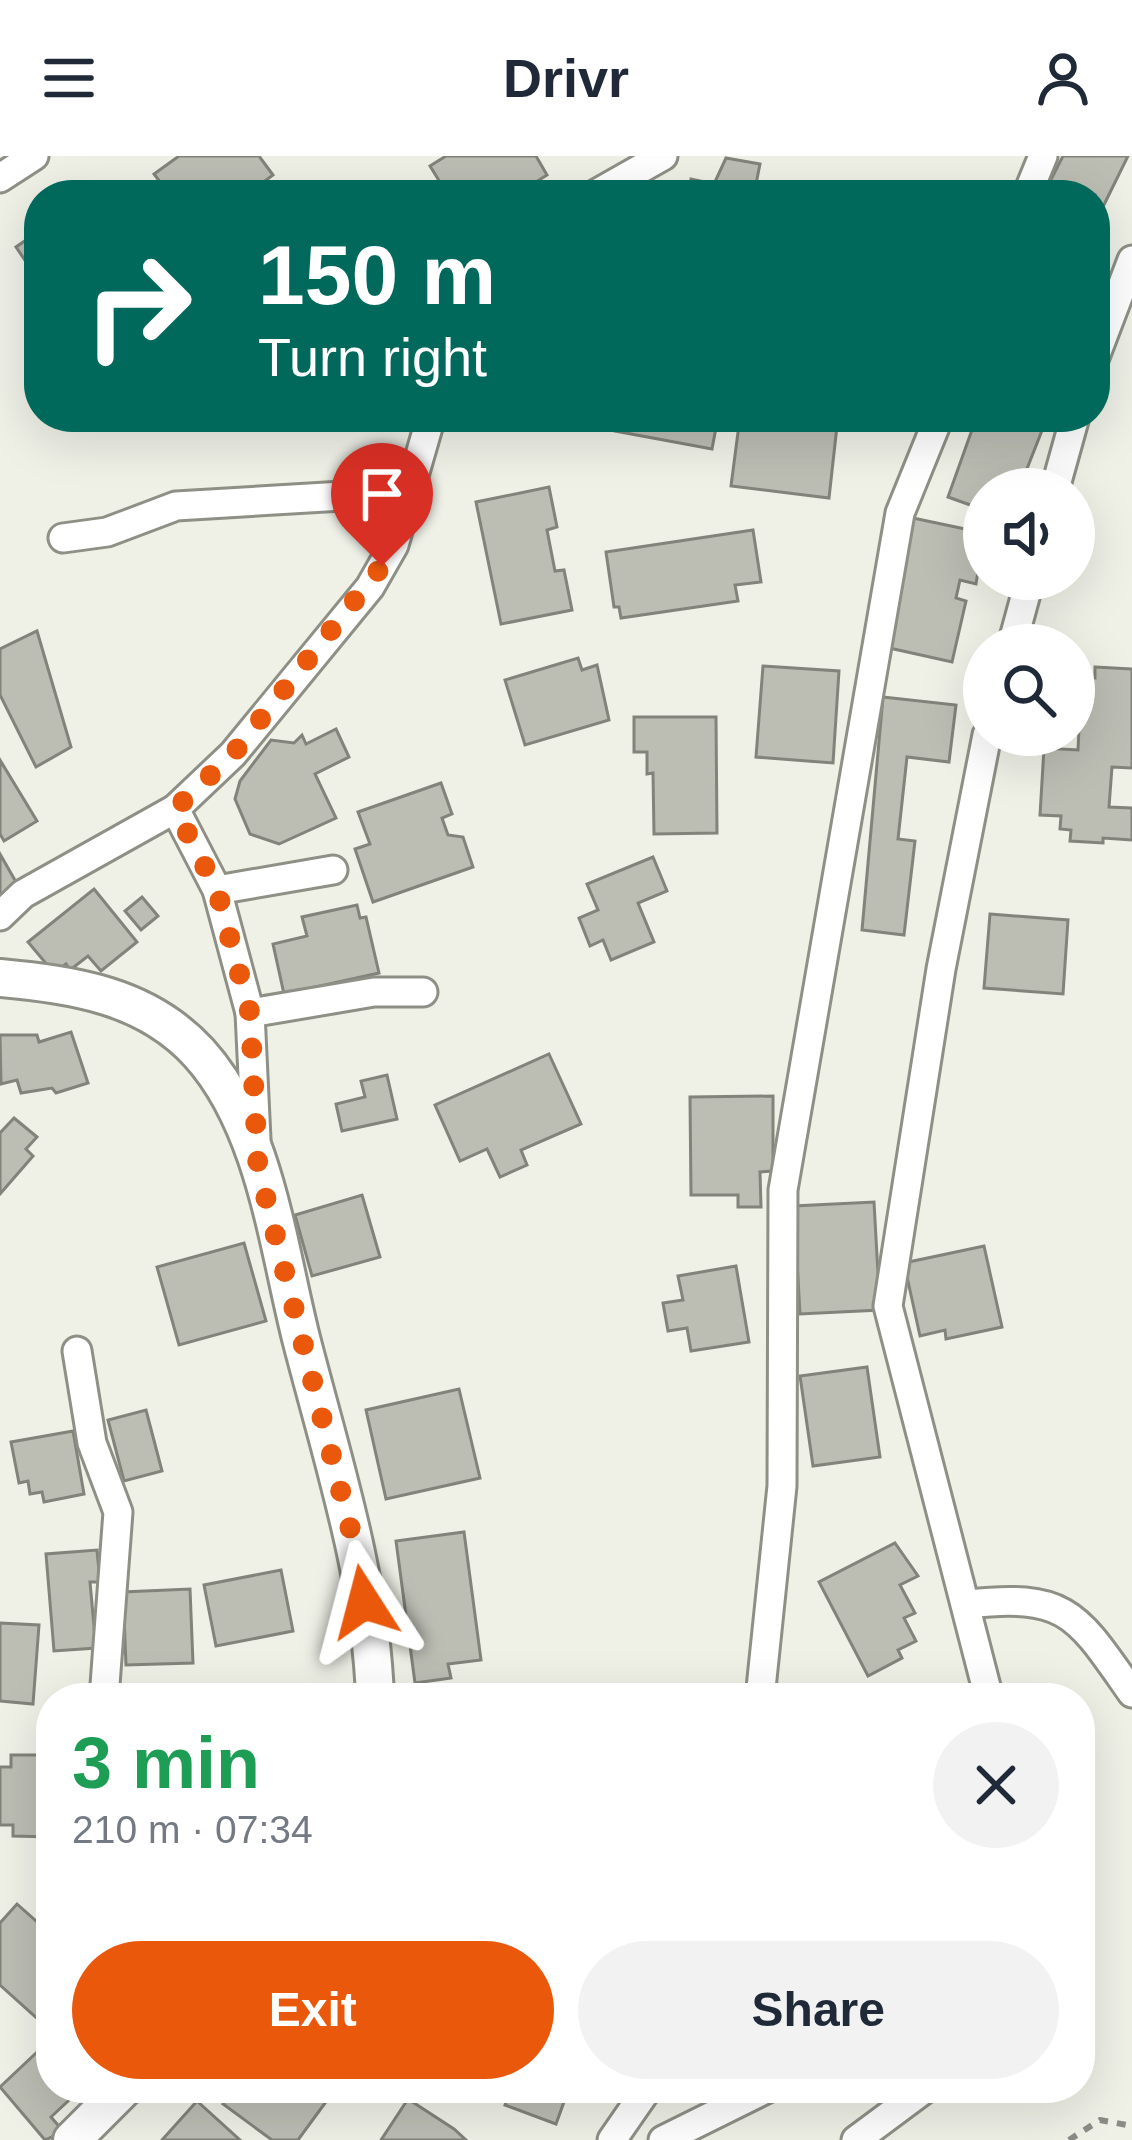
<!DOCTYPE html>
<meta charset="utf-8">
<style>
:root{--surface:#fff;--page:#f2f2f3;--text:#1f2937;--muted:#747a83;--accent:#ea580c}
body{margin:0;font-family:Helvetica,sans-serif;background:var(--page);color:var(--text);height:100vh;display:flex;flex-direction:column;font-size:45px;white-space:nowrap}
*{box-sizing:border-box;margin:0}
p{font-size:39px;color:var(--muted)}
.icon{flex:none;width:66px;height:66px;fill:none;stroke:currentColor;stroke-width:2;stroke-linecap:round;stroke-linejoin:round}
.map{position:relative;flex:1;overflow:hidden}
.side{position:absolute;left:36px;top:1527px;width:1059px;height:420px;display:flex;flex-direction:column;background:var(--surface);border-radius:48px;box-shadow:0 12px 48px #0002}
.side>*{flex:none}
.guide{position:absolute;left:24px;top:24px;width:1086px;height:252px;border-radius:48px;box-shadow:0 12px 48px #0002;background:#00695c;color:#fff;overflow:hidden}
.fabs{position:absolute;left:963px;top:312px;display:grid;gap:24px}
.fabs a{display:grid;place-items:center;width:132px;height:132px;border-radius:50%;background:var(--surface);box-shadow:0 12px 48px #0002;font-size:60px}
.pin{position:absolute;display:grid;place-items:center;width:102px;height:102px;color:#fff;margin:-123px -51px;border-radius:50% 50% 50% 0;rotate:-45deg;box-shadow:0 0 12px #0007}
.pin .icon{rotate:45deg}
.me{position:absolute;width:132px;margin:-66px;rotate:351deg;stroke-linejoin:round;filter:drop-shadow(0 0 9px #0008)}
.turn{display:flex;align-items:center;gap:42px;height:252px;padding:0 36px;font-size:54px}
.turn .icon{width:156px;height:156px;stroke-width:2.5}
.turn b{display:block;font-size:84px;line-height:102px}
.round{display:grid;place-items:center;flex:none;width:126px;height:126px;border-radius:63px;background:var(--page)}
.head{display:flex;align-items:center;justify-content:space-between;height:204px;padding:0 36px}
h1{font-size:72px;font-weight:600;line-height:90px;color:#1e9e55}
.primary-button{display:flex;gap:24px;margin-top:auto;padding:24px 36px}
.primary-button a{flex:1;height:138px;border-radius:72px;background:var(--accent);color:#fff;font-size:48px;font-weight:600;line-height:138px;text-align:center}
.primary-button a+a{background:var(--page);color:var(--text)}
header{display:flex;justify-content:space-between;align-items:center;height:156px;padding:0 36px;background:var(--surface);font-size:54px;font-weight:600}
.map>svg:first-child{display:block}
</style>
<header><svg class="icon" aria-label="menu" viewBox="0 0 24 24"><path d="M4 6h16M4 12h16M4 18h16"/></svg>Drivr<svg class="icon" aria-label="person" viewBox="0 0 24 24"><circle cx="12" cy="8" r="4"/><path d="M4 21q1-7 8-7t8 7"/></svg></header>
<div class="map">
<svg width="1132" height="1984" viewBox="0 0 1132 1984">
<rect width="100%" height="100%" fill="#eff0e6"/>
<!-- building -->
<g fill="#bcbdb3" stroke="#82837a" stroke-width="3">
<polygon points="179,0 259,0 273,19 246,39 170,39 154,18"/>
<polygon points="446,0 536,0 547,19 515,39 448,39 430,10"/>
<polygon points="1063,0 1128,0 1095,67 1095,39 1043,39"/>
<polygon points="726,2 760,8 755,33 768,39 688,39 691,23 714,28"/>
<polygon points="39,75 39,125 16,91"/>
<polygon points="618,261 718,261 712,293 615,275"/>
<polygon points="740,261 838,261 829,342 731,330"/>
<polygon points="973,271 1043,272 1019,333 984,333 984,354 948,341"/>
<polygon points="549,331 557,371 547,374 555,415 564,414 572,454 501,468 476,346"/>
<polygon points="913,362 984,377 976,428 960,424 956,442 966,445 952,506 885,491"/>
<polygon points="753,374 761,426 735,429 738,445 621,462 619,451 614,451 606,396"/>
<polygon points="37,475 71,591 36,611 0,539 0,493"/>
<polygon points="578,502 582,514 597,509 609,564 525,589 505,524"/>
<polygon points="763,510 839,515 833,607 756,601"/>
<polygon points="1095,511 1132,513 1132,612 1112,611 1109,651 1132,652 1132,684 1103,682 1103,687 1070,685 1071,674 1060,673 1061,660 1040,659 1044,592 1078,594 1080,552 1074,552 1074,521 1095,522"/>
<polygon points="883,541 956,549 949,606 907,601 898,683 915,685 904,779 862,774"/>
<polygon points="634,561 716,561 717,677 654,678 653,617 647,618 647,596 634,596"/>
<polygon points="336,573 349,601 315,618 336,662 279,688 250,678 235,643 240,625 271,584 294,587 302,579 306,588"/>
<polygon points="0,604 37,665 4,685 0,678"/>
<polygon points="441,627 452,658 442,662 448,679 463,681 473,711 373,746 355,693 370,688 358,656"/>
<polygon points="0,698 20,733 0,744"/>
<polygon points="653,701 667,735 638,747 654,786 611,804 603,784 590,790 579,762 598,754 587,728"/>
<polygon points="94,733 137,786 101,815 88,800 70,814 66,808 54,817 28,786"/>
<polygon points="142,741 158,760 141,774 125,755"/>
<polygon points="357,749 360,762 366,761 379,817 284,838 273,788 307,780 302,761"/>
<polygon points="990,758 1068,764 1063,838 984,832"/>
<polygon points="71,876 88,927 56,937 52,932 21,937 17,924 1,928 0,879 37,879 39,886"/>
<polygon points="549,898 581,968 521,994 527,1009 500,1021 487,993 460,1005 435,949"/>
<polygon points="387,919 397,963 342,975 336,948 365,941 361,925"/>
<polygon points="773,940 773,1015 760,1016 761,1051 738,1051 738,1039 691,1039 690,941"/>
<polygon points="14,962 37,981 26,993 33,1000 0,1038 0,977"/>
<polygon points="362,1039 380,1101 312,1120 295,1059"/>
<polygon points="874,1046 880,1154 800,1158 794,1050"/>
<polygon points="244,1087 266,1165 179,1189 157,1111"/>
<polygon points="984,1090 1002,1171 946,1183 945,1174 920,1180 904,1107"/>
<polygon points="736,1110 749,1186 691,1195 687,1172 668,1175 663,1147 683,1144 678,1120"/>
<polygon points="867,1211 880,1301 813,1310 800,1220"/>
<polygon points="459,1233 480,1322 386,1343 366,1254"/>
<polygon points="146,1254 162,1315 124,1325 108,1264"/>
<polygon points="73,1275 84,1338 44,1346 42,1336 30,1338 28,1325 19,1327 11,1286"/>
<polygon points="464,1376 481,1504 448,1508 451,1522 415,1527 396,1385"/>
<polygon points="895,1387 918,1420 900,1429 915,1457 904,1462 916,1485 898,1494 902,1502 868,1520 819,1426"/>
<polygon points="97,1394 100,1426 90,1426 96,1492 54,1495 46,1398"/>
<polygon points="281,1414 293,1475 216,1490 204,1429"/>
<polygon points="190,1433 193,1507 126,1509 123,1436"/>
<polygon points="0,1467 39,1469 33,1548 0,1545"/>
<polygon points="210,1529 299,1532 299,1542 209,1542"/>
<polygon points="11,1599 51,1599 51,1681 13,1680 13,1669 0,1669 0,1611 11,1611"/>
<polygon points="17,1748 45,1773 40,1779 51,1789 51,1828 45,1834 51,1850 39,1864 0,1829 0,1767"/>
<polygon points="51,1883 51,1932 82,1932 51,1961 64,1976 45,1984 0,1931"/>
<polygon points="235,1932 313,1932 328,1943 298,1984 272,1984 223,1948"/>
<polygon points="511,1932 569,1932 556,1968 505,1949"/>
<polygon points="408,1943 454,1973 466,1984 381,1984"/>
<polygon points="197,1945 240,1984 162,1984"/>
</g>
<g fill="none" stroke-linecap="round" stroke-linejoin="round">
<!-- minor casing -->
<g stroke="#8e9086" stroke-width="33">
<g id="minor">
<polyline points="0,22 34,0"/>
<polyline points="594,39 663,0"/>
<polyline points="1027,39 1043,0"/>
<polyline points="1095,201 1132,104"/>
<polyline points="1055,333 1075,261"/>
<polyline points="63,382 107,376 176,350 410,336"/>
<polyline points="1012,489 1030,423"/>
<polyline points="987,579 941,813 888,1150 989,1542"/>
<polyline points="175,653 217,734 250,857 256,983"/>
<polyline points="217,734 333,714"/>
<polyline points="0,760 23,738 175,653 233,598 370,431 394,389 431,261"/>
<polyline points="250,857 374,836 423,836"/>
<polyline points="77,1195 92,1287 118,1356 104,1542"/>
<path d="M 968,1448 C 1068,1437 1077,1459 1132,1537"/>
<polyline points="760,1542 782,1330 783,1034 900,357 939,261"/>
<polyline points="612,1984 648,1932"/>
<polyline points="663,1984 768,1932"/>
<polyline points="856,1984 926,1932"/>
</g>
</g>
<!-- tertiary casing -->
<g stroke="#8e9086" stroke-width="42">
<g id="tertiary">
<path d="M 0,822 C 74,829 146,839 199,897 C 266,971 278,1093 302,1186 C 332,1302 371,1421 375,1542"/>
<polyline points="72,1984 124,1932"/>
</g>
</g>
<!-- path -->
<polyline stroke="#8b8c85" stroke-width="6" stroke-dasharray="9 9" stroke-linecap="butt" points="1069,1984 1100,1964 1132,1970"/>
<!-- minor -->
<use href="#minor" stroke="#fff" stroke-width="27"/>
<!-- tertiary -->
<use href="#tertiary" stroke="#fff" stroke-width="36"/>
</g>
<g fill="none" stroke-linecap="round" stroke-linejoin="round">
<!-- route -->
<polyline stroke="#ea580c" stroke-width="21" stroke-dasharray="0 37.8" points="364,1446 357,1399 258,1011 250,857 217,734 175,653 233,598 382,410"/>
</g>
</svg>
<div class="fabs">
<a><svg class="icon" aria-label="sound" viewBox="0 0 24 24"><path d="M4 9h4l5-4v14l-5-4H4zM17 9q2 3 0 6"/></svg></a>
<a><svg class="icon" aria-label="search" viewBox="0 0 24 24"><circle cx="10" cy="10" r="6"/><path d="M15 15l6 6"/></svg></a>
</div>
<div class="pin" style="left:382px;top:410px;background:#d93025"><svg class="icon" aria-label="arrive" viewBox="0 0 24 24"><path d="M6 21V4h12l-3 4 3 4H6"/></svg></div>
<svg class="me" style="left:364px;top:1446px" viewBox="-20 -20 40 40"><path d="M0-17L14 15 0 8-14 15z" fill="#ea580c" stroke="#fff" stroke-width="4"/></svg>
<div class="guide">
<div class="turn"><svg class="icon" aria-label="right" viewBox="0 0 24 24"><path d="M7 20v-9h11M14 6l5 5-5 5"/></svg><div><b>150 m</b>Turn right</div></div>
</div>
<section class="side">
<div class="head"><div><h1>3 min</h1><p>210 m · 07:34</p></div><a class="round"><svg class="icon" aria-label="close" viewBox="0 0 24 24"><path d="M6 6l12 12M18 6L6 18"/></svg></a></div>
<div class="primary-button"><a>Exit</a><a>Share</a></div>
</section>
</div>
